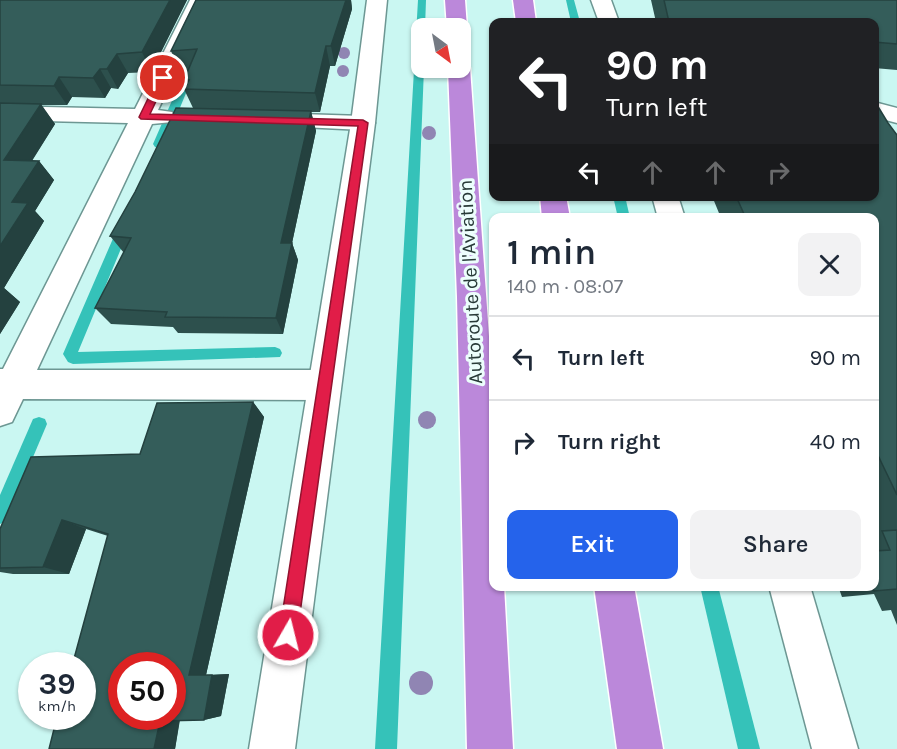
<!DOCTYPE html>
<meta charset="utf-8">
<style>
:root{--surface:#fff;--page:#f2f2f3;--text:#1f2937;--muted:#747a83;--line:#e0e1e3;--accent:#2563eb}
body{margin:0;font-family:Karla,sans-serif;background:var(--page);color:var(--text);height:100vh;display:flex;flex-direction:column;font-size:22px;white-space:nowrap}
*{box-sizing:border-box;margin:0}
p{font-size:20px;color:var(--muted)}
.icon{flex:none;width:33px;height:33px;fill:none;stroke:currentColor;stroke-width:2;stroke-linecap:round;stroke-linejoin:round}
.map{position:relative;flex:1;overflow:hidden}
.sheet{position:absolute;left:489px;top:213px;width:390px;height:378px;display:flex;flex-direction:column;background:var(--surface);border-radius:12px;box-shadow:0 2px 4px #0004}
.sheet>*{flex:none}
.banner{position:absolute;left:489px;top:18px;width:390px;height:183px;border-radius:12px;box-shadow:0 2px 4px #0004;background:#202124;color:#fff;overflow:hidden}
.needle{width:39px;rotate:148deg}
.fabs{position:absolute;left:411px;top:18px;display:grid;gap:12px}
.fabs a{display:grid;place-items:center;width:60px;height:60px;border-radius:12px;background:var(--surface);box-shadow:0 2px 4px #0004;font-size:30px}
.speed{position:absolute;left:18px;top:652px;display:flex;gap:12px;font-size:30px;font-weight:700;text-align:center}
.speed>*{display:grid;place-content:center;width:78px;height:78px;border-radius:50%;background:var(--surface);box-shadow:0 2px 4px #0004;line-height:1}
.speed small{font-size:15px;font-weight:400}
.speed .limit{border:9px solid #d22;background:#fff;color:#111}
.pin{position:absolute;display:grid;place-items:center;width:51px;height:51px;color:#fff;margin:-26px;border:3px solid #fff;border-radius:50%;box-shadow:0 2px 6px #0007}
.me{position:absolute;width:66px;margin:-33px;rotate:8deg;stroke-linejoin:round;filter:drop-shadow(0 0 4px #0008)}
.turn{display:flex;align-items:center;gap:21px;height:126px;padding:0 18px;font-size:27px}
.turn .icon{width:78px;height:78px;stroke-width:2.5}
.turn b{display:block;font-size:42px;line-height:51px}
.lanes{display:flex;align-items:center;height:57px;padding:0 18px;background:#0003;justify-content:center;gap:30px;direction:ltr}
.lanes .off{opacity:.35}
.round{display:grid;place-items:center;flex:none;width:63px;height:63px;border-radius:12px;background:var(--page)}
.head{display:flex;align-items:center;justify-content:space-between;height:102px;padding:0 18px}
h1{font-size:36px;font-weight:600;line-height:45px}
.cta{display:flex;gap:12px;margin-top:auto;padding:12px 18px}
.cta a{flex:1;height:69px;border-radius:12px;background:var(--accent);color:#fff;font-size:24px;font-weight:600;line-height:69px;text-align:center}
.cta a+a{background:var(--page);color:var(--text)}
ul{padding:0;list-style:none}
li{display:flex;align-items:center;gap:18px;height:84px;padding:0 18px;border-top:2px solid var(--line)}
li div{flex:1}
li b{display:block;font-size:22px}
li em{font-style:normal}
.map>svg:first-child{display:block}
</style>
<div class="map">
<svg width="897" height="749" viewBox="0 0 897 749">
<rect width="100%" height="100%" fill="#caf7f2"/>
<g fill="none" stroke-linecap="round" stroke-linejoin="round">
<!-- stream -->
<g fill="#35c2b9" fill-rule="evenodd">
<polygon points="418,0 426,0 425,28 422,28 422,68 424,68 397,749 375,749"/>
<polygon points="566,0 574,0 580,22 571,22"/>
<polygon points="193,61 198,64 165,144 159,148 155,147 153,144 188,64"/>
<polygon points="613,196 625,196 630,218 618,218"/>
<polygon points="124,222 130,227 78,352 275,347 280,349 282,353 280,357 73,364 68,362 63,354 118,227"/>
<polygon points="39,417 45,419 47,424 6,521 0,524 0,495 33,419"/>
<polygon points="700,586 718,586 760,749 738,749"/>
</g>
<!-- minor casing -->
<g stroke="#6d9793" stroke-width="3">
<g id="minor">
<polygon points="190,0 210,0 158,110 172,112 176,117 172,122 152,124 37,370 324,370 336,375 341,385 336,395 324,400 23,399 12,422 0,426 0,369 3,369 128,123 0,120 0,106 135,109"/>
<polygon points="874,102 897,108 897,123 874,117"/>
<polygon points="269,113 363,116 371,118 375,123 371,128 363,130 261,125 257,120 261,115"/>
</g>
</g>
<!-- tertiary casing -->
<g stroke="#6d9793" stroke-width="3">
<g id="tertiary">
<polygon points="591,0 611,0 619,22 599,22"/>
<polygon points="652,196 678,196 685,218 658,218"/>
<polygon points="769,586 810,586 858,749 812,749"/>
</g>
</g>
<!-- secondary casing -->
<g stroke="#6d9793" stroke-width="3">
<polygon id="secondary" points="367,0 387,0 375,123 295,749 249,749 351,123"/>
</g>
<!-- trunk casing -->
<g stroke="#fff" stroke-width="3">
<g id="trunk">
<polygon points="445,0 465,0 467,28 464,32 460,33 460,28 447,28"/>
<polygon points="513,0 533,0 536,22 516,22"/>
<polygon points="460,62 467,63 470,68 494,407 494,586 504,586 513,749 467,749 457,297 448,68 460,68"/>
<polygon points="540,196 566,196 570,218 542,218"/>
<polygon points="594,586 634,586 663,749 617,749"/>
</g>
</g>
<!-- minor -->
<use href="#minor" fill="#fff" fill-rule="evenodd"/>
<!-- tertiary -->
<use href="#tertiary" fill="#fff" fill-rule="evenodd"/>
<!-- secondary -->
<use href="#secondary" fill="#fff" fill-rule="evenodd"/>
<!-- trunk -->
<use href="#trunk" fill="#bb88da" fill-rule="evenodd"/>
</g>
<!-- trees -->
<g fill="#9085b3">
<circle cx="344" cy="53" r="6"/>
<circle cx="343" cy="71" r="6"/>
<circle cx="429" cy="133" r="7"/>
<circle cx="427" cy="420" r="9"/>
<circle cx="421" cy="683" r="12"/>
</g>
<!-- wall -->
<g fill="#2d504d">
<polygon points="0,0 187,0 151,72 128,73 118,89 111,88 105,98 72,97 67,105 41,105 55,124 32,161 39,161 54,180 35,211 44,221 4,288 20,302 0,334"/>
<polygon points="196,0 351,0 352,9 335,66 330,66 320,112 311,112 316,131 292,243 298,260 283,334 178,333 173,327 111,324 95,308 124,253 110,236 193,108 184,89 186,86 184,80 188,70 179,70 171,51"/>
<polygon points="651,0 897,0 897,70 874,68 874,22 656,22"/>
<polygon points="888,123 897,135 897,625 891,610 882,611 874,594 842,597 838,586 874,586 874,533 877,532 874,526 874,218 721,218 712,196 874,196"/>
<polygon points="253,402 264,417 206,675 229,674 221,716 204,720 180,720 175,749 49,749 108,536 86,529 69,574 13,574 0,572 0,529 140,454"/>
</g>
<!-- shaded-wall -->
<g fill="#24413f">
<polygon points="170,0 187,0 151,72 142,52"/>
<polygon points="346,0 351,0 352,9 335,66 331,46"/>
<polygon points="326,46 330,66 320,112 315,93"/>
<polygon points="117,54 128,73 118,89 107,69"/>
<polygon points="100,69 111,88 105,98 93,78"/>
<polygon points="59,77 72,97 67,105 54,86"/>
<polygon points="41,104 55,124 20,179 4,160"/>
<polygon points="311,111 316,131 292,243 298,260 283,334 276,318 281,243"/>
<polygon points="39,161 54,180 35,211 44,221 4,288 20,302 0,334 0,246 12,202"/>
<polygon points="253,402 264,417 206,675 189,675"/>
<polygon points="62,520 86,529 69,574 43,567"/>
<polygon points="229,674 221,716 204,720 212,675"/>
<polygon points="180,717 175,749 154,749 160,721"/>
</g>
<!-- building -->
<g fill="#345d5a" stroke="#24413f" stroke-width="1.5" fill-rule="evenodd">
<polygon points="0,0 170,0 142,52 117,54 107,69 100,69 93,78 59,77 54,86 0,85"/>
<polygon points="196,0 346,0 331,46 326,46 315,93 184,89 189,80 184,80 197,49 171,51"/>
<polygon points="664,0 897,0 897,44 874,42 874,22 669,22"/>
<polygon points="874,100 888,123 897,135 897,495 874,447 874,218 772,218 770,214 744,214 736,196 874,196"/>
<polygon points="0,103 41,104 4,160 39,161 12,202 28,203 0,246"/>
<polygon points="176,108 311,111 281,243 292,243 276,318 165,317 167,312 95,308 131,238 110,236 135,192"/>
<path d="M 253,402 L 189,675 L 212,675 L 204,720 L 160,721 L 154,749 L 49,749 L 57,717 L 82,717 L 82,666 L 72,666 L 108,534 L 62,520 L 43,567 L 0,568 L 0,529 L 31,457 L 140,454 L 157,403 ZM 122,666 L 172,666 L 172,717 L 122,717 Z"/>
<polygon points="897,530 897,589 874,591 872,586 874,586 874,551 890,550 882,531"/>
</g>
<!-- route -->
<polygon fill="#e11d48" stroke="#92132f" stroke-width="1.5" points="163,75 167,78 150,114 363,120 368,123 297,635 294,641 288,644 282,641 279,635 358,126 141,119 139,117 158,78"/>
<g text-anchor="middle" stroke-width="6" stroke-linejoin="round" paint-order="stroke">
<!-- street labels -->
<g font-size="20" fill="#283a38" stroke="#ecfefc">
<text transform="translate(470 282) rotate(-93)" y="7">Autoroute de l'Aviation</text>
</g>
</g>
</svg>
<div class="fabs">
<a><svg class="needle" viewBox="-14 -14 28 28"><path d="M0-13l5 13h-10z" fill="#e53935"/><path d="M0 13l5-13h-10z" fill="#747a83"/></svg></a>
</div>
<div class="speed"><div>39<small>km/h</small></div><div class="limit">50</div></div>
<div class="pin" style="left:163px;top:78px;background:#d93025"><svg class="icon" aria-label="arrive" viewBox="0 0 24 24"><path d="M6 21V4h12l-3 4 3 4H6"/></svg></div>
<svg class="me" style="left:288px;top:635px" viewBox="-20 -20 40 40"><circle r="17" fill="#e11d48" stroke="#fff" stroke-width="3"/><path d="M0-11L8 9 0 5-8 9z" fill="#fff"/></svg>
<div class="banner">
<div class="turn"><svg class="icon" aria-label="left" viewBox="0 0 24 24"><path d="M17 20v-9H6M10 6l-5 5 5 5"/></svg><div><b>90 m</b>Turn left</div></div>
<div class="lanes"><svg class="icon" aria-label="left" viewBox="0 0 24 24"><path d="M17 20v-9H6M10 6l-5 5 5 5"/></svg><svg class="icon off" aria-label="ahead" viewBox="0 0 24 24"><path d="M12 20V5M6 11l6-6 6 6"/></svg><svg class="icon off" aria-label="ahead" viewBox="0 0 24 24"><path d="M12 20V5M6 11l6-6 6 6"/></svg><svg class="icon off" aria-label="right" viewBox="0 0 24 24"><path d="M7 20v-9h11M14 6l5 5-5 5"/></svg></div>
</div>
<section class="sheet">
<div class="head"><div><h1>1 min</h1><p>140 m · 08:07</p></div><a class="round"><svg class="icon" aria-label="close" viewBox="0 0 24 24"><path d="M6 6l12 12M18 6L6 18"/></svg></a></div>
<ul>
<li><svg class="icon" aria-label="left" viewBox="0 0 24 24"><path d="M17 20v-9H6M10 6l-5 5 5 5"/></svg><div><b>Turn left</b></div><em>90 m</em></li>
<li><svg class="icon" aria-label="right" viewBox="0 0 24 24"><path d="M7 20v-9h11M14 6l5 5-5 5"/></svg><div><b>Turn right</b></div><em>40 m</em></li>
</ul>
<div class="cta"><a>Exit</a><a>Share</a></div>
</section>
</div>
